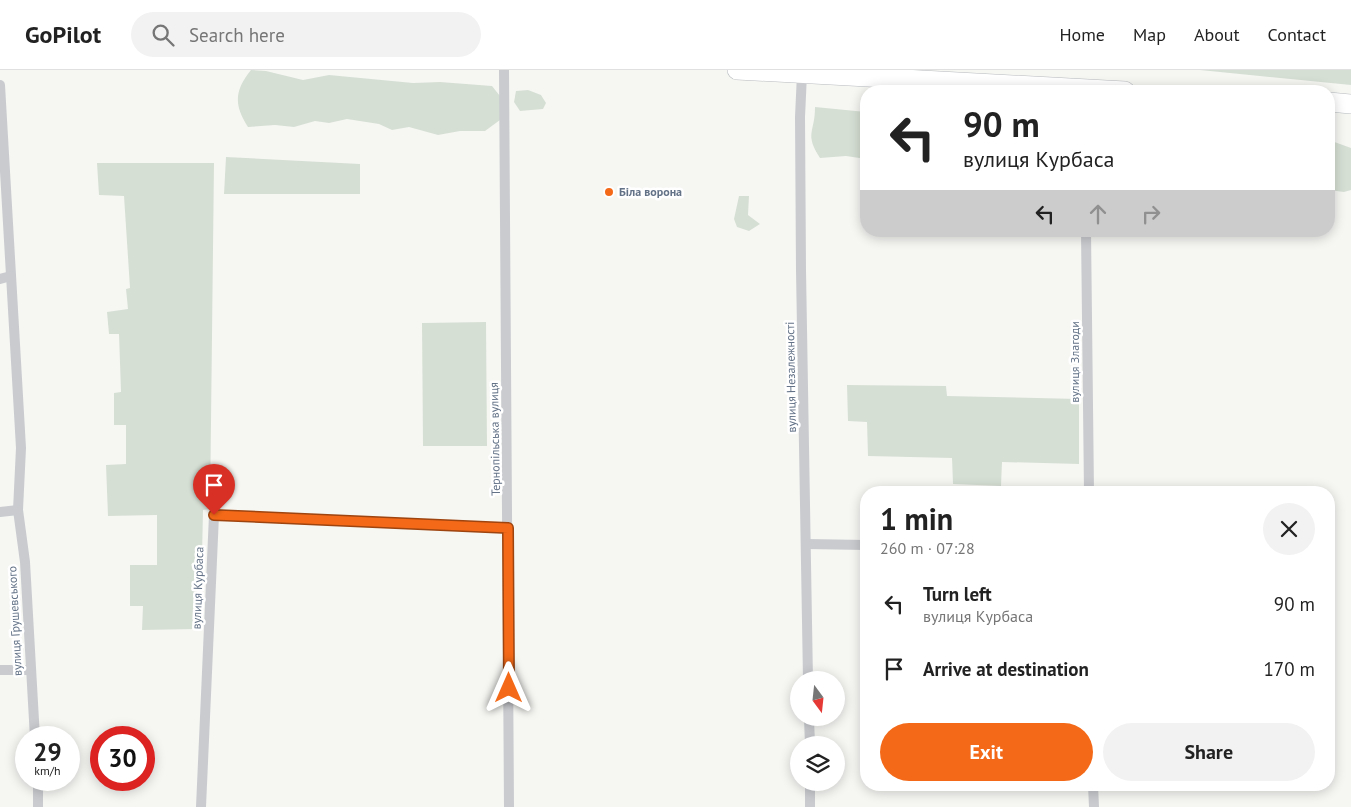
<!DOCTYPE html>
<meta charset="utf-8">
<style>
:root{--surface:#fff;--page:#f2f2f2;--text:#222;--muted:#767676;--line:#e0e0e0;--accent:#f36917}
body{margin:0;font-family:"PT Sans",sans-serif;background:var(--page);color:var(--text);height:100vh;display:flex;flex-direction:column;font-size:19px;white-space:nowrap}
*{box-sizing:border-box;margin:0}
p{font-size:16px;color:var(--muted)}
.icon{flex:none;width:28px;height:28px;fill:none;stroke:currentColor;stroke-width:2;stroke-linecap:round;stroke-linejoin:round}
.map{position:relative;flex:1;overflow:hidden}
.panel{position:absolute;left:860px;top:416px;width:475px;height:305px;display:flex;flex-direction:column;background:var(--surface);border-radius:20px;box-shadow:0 2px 12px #0003}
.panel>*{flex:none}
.banner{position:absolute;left:860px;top:15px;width:475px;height:152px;border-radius:20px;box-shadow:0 2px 12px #0003;background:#fff;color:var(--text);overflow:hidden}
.needle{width:32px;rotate:165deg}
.fabs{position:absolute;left:790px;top:601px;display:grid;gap:10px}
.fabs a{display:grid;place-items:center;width:55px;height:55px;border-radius:50%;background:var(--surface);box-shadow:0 2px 12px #0003;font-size:25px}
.speed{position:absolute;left:15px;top:656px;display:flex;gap:10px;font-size:25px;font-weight:700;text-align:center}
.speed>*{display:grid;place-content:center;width:65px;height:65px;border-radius:50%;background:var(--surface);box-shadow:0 2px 12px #0003;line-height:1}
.speed small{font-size:12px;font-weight:400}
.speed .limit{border:8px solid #d22;background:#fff;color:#111}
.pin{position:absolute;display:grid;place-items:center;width:42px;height:42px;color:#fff;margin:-51px -21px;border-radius:50% 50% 50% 0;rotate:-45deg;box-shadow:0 0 5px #0007}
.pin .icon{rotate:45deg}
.me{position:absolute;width:55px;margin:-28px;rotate:0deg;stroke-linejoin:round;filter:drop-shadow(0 0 4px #0008)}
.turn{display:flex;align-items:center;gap:18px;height:105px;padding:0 20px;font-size:22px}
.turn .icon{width:65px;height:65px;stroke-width:2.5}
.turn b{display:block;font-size:35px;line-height:42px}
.lanes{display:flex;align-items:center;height:48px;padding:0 20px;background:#0003;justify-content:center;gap:25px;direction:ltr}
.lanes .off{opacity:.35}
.round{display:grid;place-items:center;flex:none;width:52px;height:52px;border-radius:26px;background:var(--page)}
.head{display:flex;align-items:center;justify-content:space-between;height:85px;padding:0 20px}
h1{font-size:30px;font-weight:800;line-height:38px}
.primary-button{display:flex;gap:10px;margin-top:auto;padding:10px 20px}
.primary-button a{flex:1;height:58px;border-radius:30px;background:var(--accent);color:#fff;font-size:20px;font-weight:800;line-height:58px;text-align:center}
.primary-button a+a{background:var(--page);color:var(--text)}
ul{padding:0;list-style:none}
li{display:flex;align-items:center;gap:15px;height:65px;padding:0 20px}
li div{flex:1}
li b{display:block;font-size:19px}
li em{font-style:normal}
header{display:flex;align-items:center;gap:30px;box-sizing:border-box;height:70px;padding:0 25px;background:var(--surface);border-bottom:1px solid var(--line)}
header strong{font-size:24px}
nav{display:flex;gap:28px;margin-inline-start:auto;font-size:18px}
.search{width:350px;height:45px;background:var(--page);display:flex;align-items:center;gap:12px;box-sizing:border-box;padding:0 18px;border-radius:28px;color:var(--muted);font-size:19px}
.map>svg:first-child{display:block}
</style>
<header>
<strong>GoPilot</strong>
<div class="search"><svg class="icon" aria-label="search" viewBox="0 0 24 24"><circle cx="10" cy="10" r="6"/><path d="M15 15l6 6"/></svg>Search here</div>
<nav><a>Home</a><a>Map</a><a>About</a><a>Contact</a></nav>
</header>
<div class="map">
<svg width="1351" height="737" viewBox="0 0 1351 737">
<rect width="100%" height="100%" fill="#f6f7f3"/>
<!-- green -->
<g fill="#d6dfd4">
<path d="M 251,0 L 266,1 L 303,10 L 329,5 L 413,13 L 440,12 L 492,16 L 500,26 L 500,50 L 485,61 L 460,61 L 438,65 L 409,57 L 392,60 L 379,54 L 347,49 L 329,53 L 315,51 L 294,57 L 275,55 L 248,57 C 234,35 234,21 251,0 Z"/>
<polygon points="1200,0 1351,0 1351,15"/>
<polygon points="528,20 541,25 546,33 543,39 520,41 514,32 516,21"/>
<path d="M 815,37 L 866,42 L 866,89 L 846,86 L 820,88 C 804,63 815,63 815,37 Z"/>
<polygon points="1329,70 1351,78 1351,120 1344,122 1329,120"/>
<polygon points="226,87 360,94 360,124 224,124"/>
<polygon points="97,93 214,93 210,439 203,440 202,488 198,489 196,559 142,560 143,536 130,536 130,495 157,495 157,445 108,446 106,395 126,394 126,355 114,355 114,323 121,322 119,264 109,264 107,242 128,239 126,219 130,218 124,126 99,125"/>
<polygon points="739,126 749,126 748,145 760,154 749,161 737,157 734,149"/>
<polygon points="486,252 487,376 423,376 422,253"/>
<polygon points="847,315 946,316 947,326 1079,329 1079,394 1002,392 1001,416 953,414 952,388 868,386 867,352 848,351"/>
</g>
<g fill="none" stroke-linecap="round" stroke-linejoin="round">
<!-- highway casing -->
<g stroke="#b8bbbf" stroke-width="20">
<g id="highway">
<polyline points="737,0 1125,21"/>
<polyline points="1329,32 1351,34"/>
</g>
</g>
<!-- street -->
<g stroke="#c9cbcf" stroke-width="10">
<polyline points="504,0 509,737"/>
<polyline points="802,4 800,47 801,200 808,610"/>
<polyline points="0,15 21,378 18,440 25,492 35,668"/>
<polyline points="1086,161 1089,422"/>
<polyline points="0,209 11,206"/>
<polyline points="0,442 18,440"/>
<polyline points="807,474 866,475"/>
<polyline points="0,600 30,600"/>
<polyline points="809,648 810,675"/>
<polyline points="38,710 38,737"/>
<polyline points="810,712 810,737"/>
<polyline points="1093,715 1094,737"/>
<polyline points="201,737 214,445 508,458"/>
</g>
<!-- highway -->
<use href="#highway" stroke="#fff" stroke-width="19"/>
</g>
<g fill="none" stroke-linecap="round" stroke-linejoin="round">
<!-- route casing -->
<g stroke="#9e440f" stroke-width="12">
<polyline id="route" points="214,445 508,458 509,618"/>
</g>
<!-- route -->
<use href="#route" stroke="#f36917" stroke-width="9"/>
</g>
<!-- markers -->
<circle fill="#f36917" stroke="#fff" stroke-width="2" cx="609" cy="122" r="5"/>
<g text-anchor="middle" stroke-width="5" stroke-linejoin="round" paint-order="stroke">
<!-- poi labels -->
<g font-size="12" font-weight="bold" fill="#637287" stroke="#fff" text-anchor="start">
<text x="619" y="126">Біла ворона</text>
</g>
<!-- street labels -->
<g font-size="12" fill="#637287" stroke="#fff">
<text transform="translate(1075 292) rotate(-90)" y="4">вулиця Злагоди</text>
<text transform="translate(791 307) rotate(-91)" y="4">вулиця Незалежності</text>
<text transform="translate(495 369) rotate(-91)" y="4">Тернопільська вулиця</text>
<text transform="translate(198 518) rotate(-88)" y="4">вулиця Курбаса</text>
<text transform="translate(15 551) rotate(-93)" y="4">вулиця Грушевського</text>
</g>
</g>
</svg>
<div class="fabs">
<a><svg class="needle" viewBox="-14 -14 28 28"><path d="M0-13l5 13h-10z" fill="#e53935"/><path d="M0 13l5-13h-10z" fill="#767676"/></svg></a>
<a><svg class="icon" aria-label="layers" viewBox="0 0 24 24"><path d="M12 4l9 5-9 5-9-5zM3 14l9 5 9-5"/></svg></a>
</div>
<div class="speed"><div>29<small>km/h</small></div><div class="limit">30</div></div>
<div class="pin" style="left:214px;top:445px;background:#d93025"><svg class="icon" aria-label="arrive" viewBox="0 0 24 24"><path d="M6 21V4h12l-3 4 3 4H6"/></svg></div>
<svg class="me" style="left:509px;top:618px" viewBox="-20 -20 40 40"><path d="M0-17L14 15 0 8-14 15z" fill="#f36917" stroke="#fff" stroke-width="4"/></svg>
<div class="banner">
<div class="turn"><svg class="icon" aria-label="left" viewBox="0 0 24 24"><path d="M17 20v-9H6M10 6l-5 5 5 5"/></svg><div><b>90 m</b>вулиця Курбаса</div></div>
<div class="lanes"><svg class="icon" aria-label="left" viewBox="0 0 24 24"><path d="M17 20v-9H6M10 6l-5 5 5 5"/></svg><svg class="icon off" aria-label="ahead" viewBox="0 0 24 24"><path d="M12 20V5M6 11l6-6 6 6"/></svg><svg class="icon off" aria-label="right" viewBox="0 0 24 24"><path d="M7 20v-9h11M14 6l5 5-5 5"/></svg></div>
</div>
<section class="panel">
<div class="head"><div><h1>1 min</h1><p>260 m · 07:28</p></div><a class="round"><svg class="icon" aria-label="close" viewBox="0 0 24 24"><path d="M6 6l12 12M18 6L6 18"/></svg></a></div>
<ul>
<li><svg class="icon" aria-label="left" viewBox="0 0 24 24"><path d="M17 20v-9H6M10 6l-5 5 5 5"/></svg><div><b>Turn left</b><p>вулиця Курбаса</p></div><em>90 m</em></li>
<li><svg class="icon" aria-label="arrive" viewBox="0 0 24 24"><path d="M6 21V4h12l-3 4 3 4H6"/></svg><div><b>Arrive at destination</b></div><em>170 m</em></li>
</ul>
<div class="primary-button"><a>Exit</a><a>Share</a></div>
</section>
</div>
